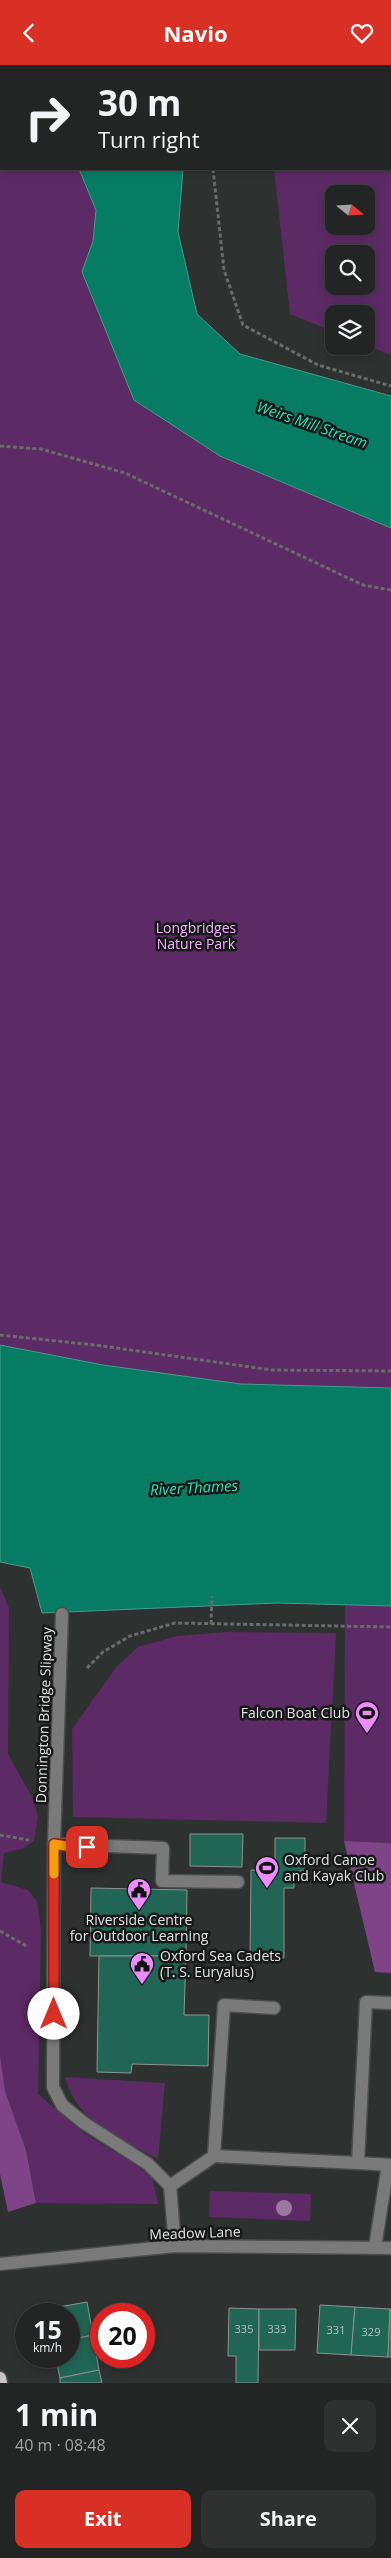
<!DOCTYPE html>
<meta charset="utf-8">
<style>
:root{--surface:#222523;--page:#2e3130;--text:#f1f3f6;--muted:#a2a5a6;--line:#3f4241;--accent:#d93025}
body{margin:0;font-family:"Open Sans",sans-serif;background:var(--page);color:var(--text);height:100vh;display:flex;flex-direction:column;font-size:19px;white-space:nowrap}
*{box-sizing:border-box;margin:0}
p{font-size:16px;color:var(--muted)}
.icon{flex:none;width:28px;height:28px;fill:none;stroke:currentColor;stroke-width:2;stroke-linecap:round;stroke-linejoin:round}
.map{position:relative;height:2318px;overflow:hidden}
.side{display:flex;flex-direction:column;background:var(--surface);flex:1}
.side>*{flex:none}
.hud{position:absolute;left:0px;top:0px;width:391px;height:105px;box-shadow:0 2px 8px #0003,0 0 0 1px var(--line);background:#222523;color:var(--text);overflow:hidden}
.needle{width:32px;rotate:108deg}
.buttons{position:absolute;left:325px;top:120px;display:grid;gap:10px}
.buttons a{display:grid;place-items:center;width:50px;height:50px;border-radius:10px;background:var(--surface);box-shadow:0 2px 8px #0003,0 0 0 1px var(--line);font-size:25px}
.speed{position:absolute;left:15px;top:2238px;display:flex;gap:10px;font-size:25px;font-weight:700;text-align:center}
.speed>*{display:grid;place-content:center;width:65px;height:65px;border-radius:50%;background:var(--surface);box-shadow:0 2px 8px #0003,0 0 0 1px var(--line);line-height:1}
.speed small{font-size:12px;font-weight:400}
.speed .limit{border:8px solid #d22;background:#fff;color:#111}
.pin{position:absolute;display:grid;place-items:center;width:42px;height:42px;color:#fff;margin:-21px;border-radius:10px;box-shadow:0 2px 8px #0006}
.me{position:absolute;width:55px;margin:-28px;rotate:0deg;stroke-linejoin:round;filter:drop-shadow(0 0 4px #0008)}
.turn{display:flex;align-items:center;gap:18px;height:105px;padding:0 15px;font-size:22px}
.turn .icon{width:65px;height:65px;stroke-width:2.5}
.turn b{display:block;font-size:35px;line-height:42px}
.round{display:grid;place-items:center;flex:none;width:52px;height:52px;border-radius:10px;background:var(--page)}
.summary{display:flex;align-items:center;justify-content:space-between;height:85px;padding:0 15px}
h1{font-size:30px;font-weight:700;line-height:38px}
.cta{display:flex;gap:10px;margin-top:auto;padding:10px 15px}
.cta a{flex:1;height:58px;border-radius:10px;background:var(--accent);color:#fff;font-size:20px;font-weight:700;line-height:58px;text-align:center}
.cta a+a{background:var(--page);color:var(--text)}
header{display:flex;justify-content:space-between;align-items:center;height:65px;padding:0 15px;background:var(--accent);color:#fff;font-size:22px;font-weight:700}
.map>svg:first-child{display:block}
</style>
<header><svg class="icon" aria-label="back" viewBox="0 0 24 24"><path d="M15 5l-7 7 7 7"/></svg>Navio<svg class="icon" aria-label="heart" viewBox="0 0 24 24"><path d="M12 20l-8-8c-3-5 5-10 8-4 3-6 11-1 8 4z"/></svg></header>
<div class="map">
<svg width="391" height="2318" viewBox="0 0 391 2318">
<rect width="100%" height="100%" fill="#2d312f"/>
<!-- green -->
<g fill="#5c2a64" fill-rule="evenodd">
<polygon points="0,0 12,1 1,1 1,104 79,104 96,145 93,176 82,207 220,391 391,463 391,1323 241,1319 103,1300 0,1280"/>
<path d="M 229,0 L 391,0 L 391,290 L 366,280 L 366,249 L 334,249 L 334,267 L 290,249 L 274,104 L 390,104 L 390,1 ZM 334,129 L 366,129 L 366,161 L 334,161 ZM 334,189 L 366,189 L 366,221 L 334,221 Z"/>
<polygon points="0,1522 9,1543 8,1689 33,1734 38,1751 34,1776 22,1784 4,1788 1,1817 28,1825 37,1836 41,1865 38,2029 85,2069 130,2096 152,2112 158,2139 36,2138 26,2085 5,2026 0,1989"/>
<polygon points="345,1540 391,1541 391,1778 344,1776"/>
<polygon points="225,1567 336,1568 326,1758 73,1752 72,1664 117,1601 138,1582 177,1571"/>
<path d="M 65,2012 L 165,2018 L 158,2094 C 121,2074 76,2057 65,2012 Z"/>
<polygon points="210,2126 311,2129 310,2156 209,2152"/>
</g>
<!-- forest -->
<g fill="#7f4487">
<polygon points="344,1776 391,1778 391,1908 375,1907"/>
<polygon points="0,1989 5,2026 26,2085 36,2138 8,2147 0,2109"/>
</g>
<!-- water -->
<g fill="#067c65" stroke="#489b8b">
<polygon points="11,0 169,0 169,1 12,1"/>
<polygon points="79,104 183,104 178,167 197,249 240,289 391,331 391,463 220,391 134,335 82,207 93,176 96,145"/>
<polygon points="0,1280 103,1300 241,1319 391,1323 391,1541 277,1538 42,1548 30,1503 0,1497"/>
</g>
<!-- building -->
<g fill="#216554" stroke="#8e9391">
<polygon points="190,1769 243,1769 242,1802 190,1801"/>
<polygon points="275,1773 305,1773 305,1806 294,1806 294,1823 284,1823 284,1893 250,1893 251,1805 275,1806"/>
<polygon points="91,1823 187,1825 186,1891 90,1891"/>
<polygon points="99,1891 186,1891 184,1950 209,1950 208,2001 132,1999 131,2008 97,2007"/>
<polygon points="87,2237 93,2270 69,2275 69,2249 48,2249 47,2244"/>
<polygon points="320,2240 355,2242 351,2290 317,2288"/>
<polygon points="355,2242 390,2244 388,2292 351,2290"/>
<polygon points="229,2243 259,2244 258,2318 236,2318 236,2291 228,2291"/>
<polygon points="259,2244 296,2244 295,2285 259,2285"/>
<polygon points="390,2244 391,2244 391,2292 388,2292"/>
<polygon points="93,2270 99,2305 60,2313 55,2291 69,2291 69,2275"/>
<polygon points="99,2305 102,2318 60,2318 60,2313"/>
</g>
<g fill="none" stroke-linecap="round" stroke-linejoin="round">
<!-- minor casing -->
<g stroke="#4a4e4c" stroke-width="15">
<g id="minor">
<polyline points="62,1549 54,1779 53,2022 62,2040 84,2058 148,2099 170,2121 175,2181"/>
<polyline points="54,1779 163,1783 162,1816 238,1817"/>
<polyline points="391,1938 366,1937 358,2098 391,2100"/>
<polyline points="214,2091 358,2098"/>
<polyline points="170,2121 214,2091 224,1940 274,1943"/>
<polyline points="375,2182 388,2100"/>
<polyline points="0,2199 175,2181 391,2183"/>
</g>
</g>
<!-- major casing -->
<g stroke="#4a4e4c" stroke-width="15">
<polyline id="major" points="0,2313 1,2318"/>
</g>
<!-- path -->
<g stroke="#696c6a" stroke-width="3" stroke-dasharray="4 2.5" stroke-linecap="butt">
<polyline points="203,0 203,1"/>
<polyline points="213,104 224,205 243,260 318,300 391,321"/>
<polyline points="0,381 41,384 125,408 363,520 391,525"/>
<polyline points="0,1270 95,1280 272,1305 391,1306"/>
<polyline points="211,1559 212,1531"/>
<polyline points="87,1603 103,1587 130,1571 175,1558 391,1562"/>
<polyline points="0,1770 29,1775"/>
<polyline points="0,1866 28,1882"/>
</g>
<!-- minor -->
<use href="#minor" stroke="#7b7a7b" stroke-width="12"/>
<!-- major -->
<use href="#major" stroke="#c7c4c7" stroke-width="12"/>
</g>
<!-- trees -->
<circle fill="#9a78a0" cx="284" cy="2143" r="8"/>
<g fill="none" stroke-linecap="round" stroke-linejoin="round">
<!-- route casing -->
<g stroke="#8d1f18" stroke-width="12">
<polyline id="route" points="54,1949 54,1779 87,1782"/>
</g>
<!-- route -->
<use href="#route" stroke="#d93025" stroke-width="9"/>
<!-- slow -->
<polyline stroke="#f59e0b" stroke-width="9" points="54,1809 54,1779 65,1781"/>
</g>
<!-- icons -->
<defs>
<g id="stadium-pin" transform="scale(1.25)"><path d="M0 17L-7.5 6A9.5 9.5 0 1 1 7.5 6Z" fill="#ec8cfa" stroke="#171818"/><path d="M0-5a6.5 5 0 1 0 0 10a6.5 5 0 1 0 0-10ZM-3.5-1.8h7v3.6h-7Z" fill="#111"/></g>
<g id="civic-pin" transform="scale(1.25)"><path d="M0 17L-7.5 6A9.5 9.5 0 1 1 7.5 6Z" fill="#ec8cfa" stroke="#171818"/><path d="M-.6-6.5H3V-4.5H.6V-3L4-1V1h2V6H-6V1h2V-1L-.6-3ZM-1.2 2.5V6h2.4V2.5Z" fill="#111"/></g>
</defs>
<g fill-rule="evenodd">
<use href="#stadium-pin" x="367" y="1648"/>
<use href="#stadium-pin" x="267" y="1803"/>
<use href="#civic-pin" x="139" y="1825"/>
<use href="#civic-pin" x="142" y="1899"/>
</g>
<g text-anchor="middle" stroke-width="5" stroke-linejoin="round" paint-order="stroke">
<!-- number labels -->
<g font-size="11" fill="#b2c4bf">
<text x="244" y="2268">335</text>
<text x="277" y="2268">333</text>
<text x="336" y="2269">331</text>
<text x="371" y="2271">329</text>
</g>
<!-- park labels -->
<g font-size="14" fill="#f3b2fc" stroke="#171818">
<text x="196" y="868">Longbridges<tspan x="196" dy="16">Nature Park</tspan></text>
</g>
<!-- poi labels -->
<g font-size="14" fill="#e2e4e3" stroke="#171818" text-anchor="start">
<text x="350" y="1653" text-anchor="end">Falcon Boat Club</text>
<text x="284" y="1800">Oxford Canoe<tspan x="284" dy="16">and Kayak Club</tspan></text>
<text x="139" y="1860" text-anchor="middle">Riverside Centre<tspan x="139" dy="16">for Outdoor Learning</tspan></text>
<text x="160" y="1896">Oxford Sea Cadets<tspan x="160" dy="16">(T. S. Euryalus)</tspan></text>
</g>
<!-- street labels -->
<g font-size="14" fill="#e2e4e3" stroke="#171818">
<text transform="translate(44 1650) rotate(-88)" y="5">Donnington Bridge Slipway</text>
<text transform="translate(195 2168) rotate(-2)" y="5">Meadow Lane</text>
</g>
<!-- water labels -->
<g font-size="15" font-style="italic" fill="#21e5bd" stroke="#171818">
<text transform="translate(312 360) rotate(19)" y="5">Weirs Mill Stream</text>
<text transform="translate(194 1423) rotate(-3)" y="5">River Thames</text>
</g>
</g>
</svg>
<div class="buttons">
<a><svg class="needle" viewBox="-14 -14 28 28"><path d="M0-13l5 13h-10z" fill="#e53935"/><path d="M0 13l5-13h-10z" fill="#a2a5a6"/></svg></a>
<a><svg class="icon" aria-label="search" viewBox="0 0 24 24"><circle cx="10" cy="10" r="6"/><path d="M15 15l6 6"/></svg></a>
<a><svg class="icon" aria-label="layers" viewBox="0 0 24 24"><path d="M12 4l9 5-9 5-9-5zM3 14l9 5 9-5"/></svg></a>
</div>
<div class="speed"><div>15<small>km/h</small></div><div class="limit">20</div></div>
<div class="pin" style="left:87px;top:1782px;background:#d93025"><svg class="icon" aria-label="arrive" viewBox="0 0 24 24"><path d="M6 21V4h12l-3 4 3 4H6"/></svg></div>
<svg class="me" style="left:54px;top:1949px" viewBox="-20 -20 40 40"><circle r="19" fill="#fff"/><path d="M0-13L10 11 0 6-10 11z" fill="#d93025"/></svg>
<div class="hud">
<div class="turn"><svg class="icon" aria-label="right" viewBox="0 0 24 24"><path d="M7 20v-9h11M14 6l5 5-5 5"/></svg><div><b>30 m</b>Turn right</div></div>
</div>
</div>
<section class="side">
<div class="summary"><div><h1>1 min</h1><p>40 m · 08:48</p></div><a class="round"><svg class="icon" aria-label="close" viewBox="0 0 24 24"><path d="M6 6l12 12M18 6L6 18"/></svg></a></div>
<div class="cta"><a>Exit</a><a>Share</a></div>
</section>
